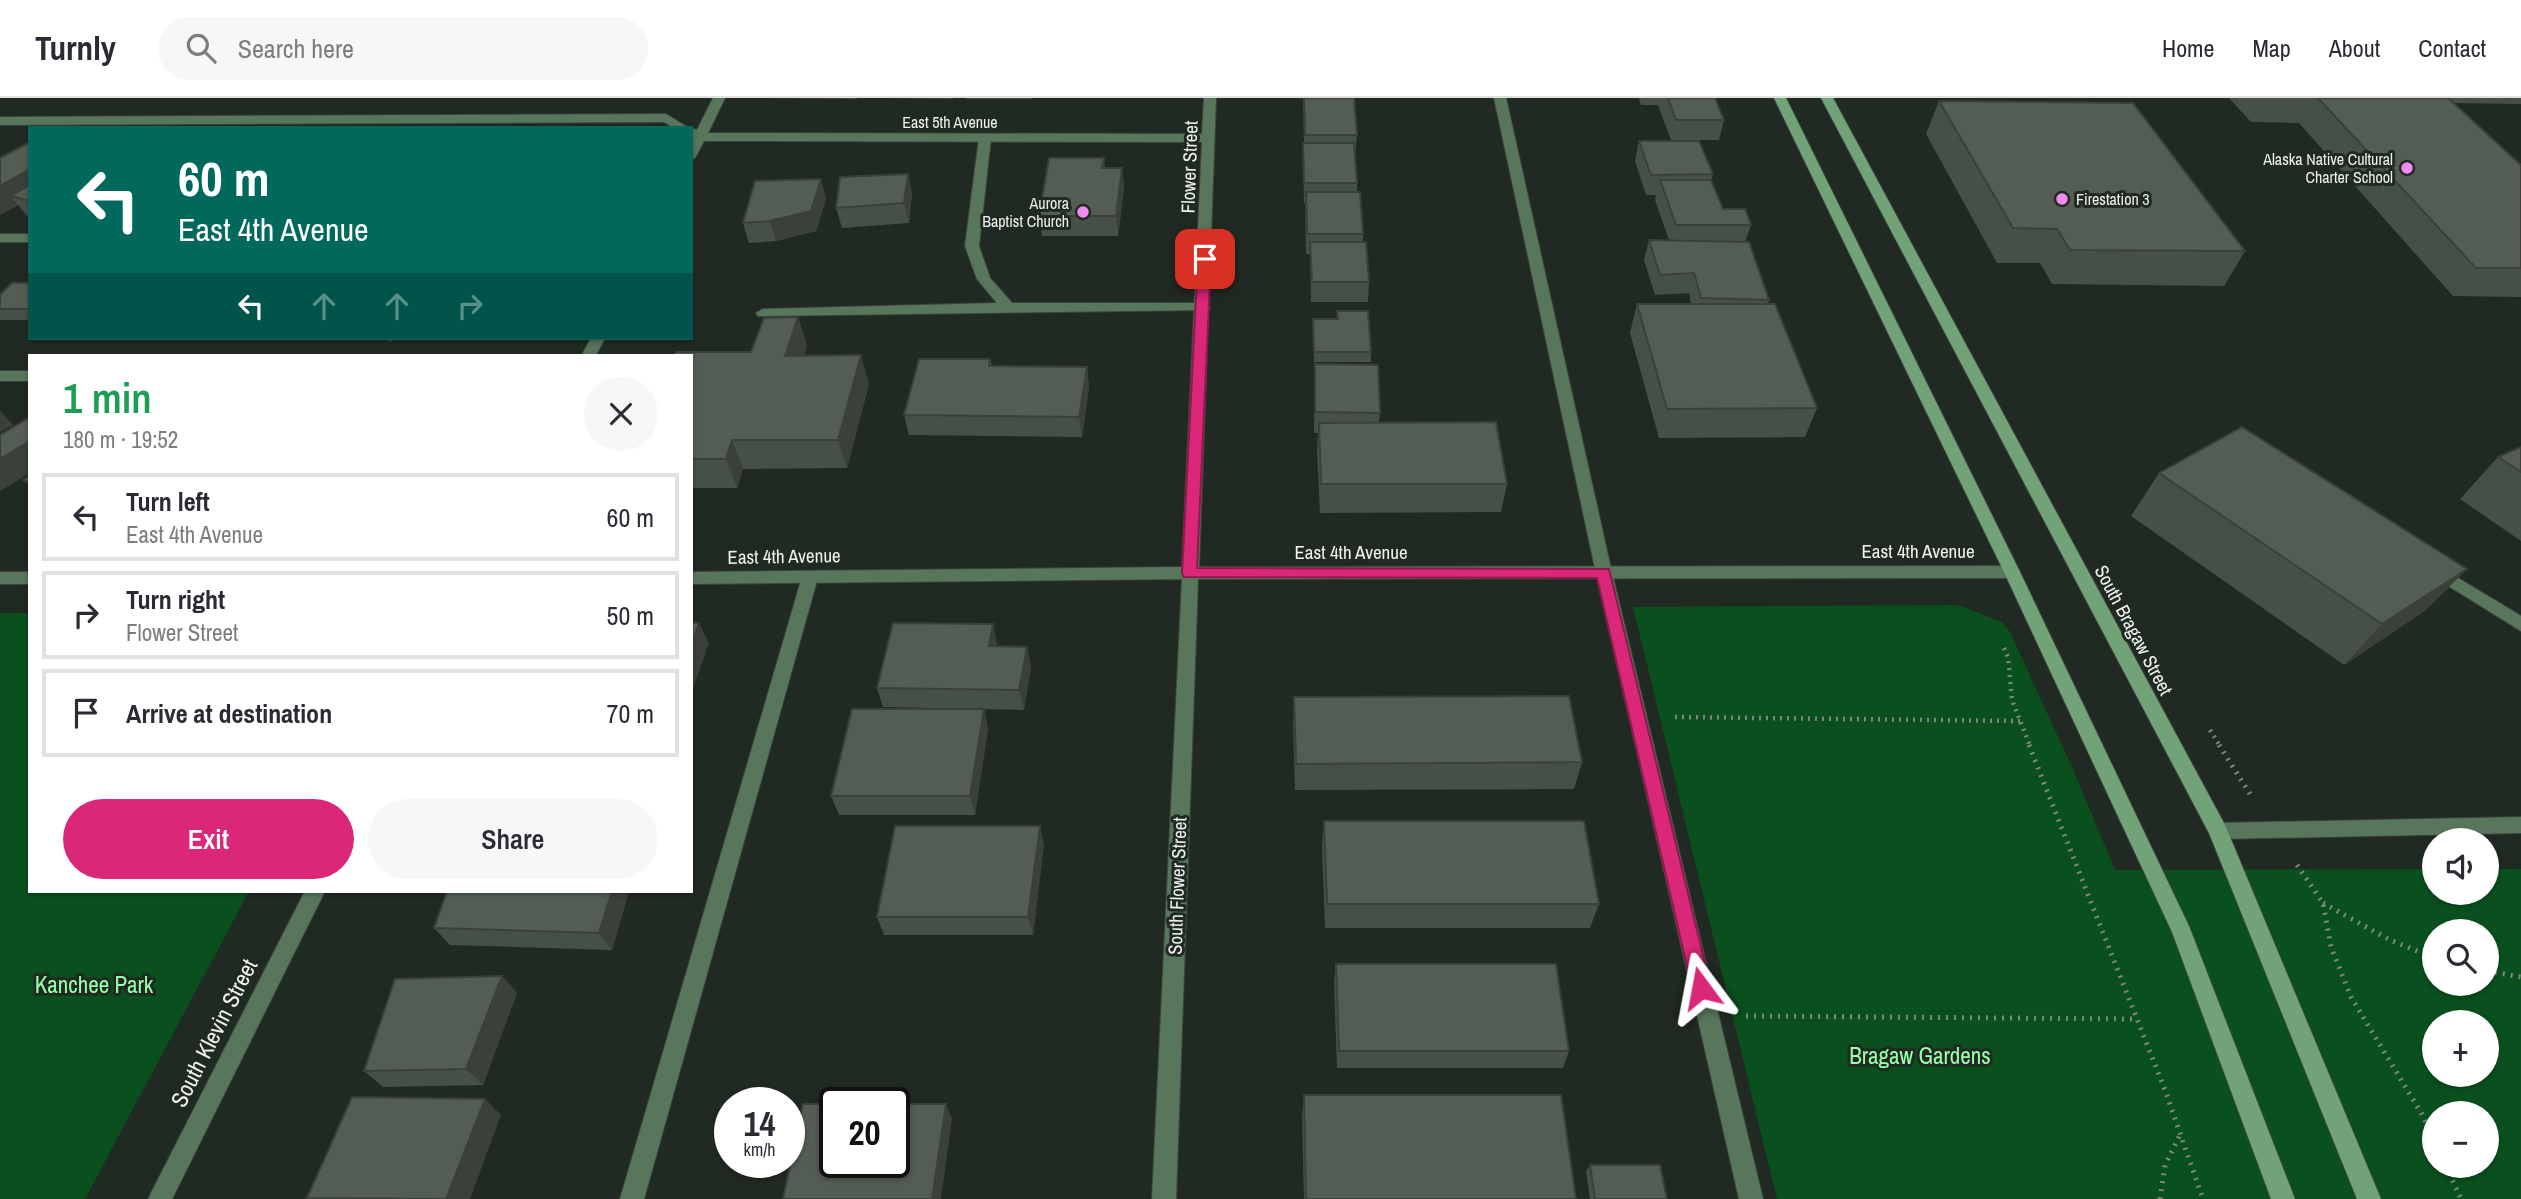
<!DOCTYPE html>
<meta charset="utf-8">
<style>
:root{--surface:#fff;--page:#f7f7f7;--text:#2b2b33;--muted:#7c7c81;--line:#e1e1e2;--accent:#db2777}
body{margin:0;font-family:"Archivo Narrow",sans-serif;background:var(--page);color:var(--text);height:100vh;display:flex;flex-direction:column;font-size:26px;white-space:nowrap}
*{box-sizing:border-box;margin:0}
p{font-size:23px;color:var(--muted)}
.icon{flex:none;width:38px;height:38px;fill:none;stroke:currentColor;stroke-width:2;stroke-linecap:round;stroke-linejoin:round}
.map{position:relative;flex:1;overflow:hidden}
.sheet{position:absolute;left:28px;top:256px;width:665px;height:539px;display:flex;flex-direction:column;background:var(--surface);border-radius:0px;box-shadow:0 2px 5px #0004}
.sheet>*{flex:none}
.banner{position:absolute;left:28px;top:28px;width:665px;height:214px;border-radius:0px;box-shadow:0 2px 5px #0004;background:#00695c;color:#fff;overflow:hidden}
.fabs{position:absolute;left:2422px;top:730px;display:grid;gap:14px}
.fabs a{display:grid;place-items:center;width:77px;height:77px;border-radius:50%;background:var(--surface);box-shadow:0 2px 5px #0004;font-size:35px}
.speed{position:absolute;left:714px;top:989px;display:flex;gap:14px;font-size:35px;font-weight:700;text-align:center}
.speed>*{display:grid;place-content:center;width:91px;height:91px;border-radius:50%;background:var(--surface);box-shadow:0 2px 5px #0004;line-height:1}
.speed small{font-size:18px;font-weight:400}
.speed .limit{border:4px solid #111;border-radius:10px;background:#fff;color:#111}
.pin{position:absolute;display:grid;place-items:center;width:60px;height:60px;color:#fff;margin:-30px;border-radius:14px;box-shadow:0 4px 10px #0006}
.me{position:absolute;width:77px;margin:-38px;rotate:347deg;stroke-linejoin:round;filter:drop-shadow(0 0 5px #0008)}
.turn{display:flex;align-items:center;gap:24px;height:147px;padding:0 35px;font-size:32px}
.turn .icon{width:91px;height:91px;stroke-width:2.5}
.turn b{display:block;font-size:49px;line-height:60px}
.lanes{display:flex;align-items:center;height:66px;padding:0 35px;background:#0003;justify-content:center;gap:35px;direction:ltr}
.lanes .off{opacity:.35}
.round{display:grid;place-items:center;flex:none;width:74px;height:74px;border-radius:37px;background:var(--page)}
.headline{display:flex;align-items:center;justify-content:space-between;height:119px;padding:0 35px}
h1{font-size:42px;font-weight:600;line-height:52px;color:#1e9e55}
.primary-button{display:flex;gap:14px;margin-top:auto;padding:14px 35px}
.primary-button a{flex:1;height:80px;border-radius:42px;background:var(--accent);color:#fff;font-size:28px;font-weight:600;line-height:80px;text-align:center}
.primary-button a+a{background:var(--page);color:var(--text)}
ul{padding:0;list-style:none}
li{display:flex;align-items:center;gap:21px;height:88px;margin:0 14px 10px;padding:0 21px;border:4px solid var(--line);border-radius:0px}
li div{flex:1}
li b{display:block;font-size:26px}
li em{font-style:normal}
header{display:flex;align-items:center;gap:42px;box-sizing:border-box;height:98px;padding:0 35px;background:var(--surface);border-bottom:2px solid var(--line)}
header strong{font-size:33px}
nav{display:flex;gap:38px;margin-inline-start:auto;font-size:24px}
.search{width:490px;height:63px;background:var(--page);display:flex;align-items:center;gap:18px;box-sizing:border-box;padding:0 24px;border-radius:38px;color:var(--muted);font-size:26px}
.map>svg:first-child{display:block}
</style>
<header>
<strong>Turnly</strong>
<div class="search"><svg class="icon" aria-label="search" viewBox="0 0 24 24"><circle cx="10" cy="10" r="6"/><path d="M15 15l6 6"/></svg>Search here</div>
<nav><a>Home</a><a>Map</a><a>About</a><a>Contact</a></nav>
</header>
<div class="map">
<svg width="2521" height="1101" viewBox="0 0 2521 1101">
<rect width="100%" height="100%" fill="#212a22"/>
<!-- green -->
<g fill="#09501e" fill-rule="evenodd">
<path d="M 1958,507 L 2002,524 L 2010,534 L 2075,676 L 2115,772 L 2434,771 L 2434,794 L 2487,794 L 2487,771 L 2521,771 L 2521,1101 L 1777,1101 L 1633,509 ZM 2434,833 L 2487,833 L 2487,886 L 2434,886 ZM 2434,924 L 2487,924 L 2487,976 L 2434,976 ZM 2434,1015 L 2487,1015 L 2487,1068 L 2434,1068 Z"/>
<polygon points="0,515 30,515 30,793 249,793 85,1101 0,1101"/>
</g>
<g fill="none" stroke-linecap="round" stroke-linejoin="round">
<!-- service casing -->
<g stroke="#3d463e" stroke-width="2">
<g id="service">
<polygon points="1494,0 1506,0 1612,475 1763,1101 1739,1101 1596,475"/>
<polygon points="985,36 991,40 979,148 990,180 1012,205 1203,205 1210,209 1208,212 758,218 756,215 763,211 997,205 977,181 965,148 979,40"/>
<rect x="0" y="136" width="30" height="8"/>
<polygon points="2435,466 2521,518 2521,533 2429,476 2427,472"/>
<polygon points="810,473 818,479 644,1101 620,1101 802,479"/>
</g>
</g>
<!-- minor casing -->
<g stroke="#3d463e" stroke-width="2">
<g id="minor">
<polygon points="713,0 725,0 708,35 1202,36 1204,0 1216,0 1199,469 2012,468 2020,474 2012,480 1198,481 1176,1101 1152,1101 1182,481 691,486 691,474 1182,469 1202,44 704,43 695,60 691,61 691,30 697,32"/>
<polygon points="666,16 689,30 674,30 664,24 0,27 0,19"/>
<polygon points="591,240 605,240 596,257 582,257"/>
<rect x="0" y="273" width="30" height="10"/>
<rect x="0" y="474" width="30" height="12"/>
<polygon points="2521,719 2521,735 2218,741 2211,739 2208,733 2211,727 2218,725"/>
<polygon points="305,793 325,793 172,1101 148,1101"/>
</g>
</g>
<!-- secondary casing -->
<g stroke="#3d463e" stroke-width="2">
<g id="secondary">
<polygon points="1774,0 1786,0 2020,474 2189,828 2295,1101 2271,1101 2172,834 2004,474"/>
<polygon points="1821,0 1833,0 2225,727 2381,1101 2357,1101 2209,735"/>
</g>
</g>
<!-- path-far1 -->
<g stroke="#7d857e" stroke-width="4.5" stroke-dasharray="2 5" stroke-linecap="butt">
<polyline points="2004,550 2008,559 2012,602 2030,648"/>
<polyline points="1675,619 2021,623"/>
<polyline points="2210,632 2220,648"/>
</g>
<!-- path -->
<g stroke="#7d857e" stroke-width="5" stroke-dasharray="2 6" stroke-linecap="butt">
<polyline points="2029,647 2165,992 2203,1101"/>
<polyline points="2219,647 2250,696"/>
<polyline points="2297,767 2323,805 2331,849 2351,899 2423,1018 2434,1043"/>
<polyline points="2323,805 2388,841 2434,860"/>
<polyline points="2487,873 2521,879"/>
<polyline points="1746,918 2138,921"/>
<polyline points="2446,1068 2461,1101"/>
<polyline points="2160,1101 2165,1067 2180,1037"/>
</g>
<!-- service -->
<use href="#service" fill="#58765b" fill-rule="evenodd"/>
<!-- minor -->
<use href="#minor" fill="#58765b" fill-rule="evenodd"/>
<!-- secondary -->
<use href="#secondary" fill="#72a378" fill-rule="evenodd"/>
</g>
<!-- wall -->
<g fill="#475048">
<polygon points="769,0 857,0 857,1"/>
<polygon points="887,0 953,0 953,1"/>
<rect x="966" y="0" width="66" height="1"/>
<polygon points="1303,0 1357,37 1355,57 1357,85 1357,94 1363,136 1363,144 1369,184 1368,204 1311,204 1310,156 1306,156 1305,105 1304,105 1303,65 1303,45 1304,45"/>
<polygon points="1639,0 1715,0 1724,22 1719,42 1671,42 1658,7 1641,7"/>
<polygon points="2229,0 2521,0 2521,6 2453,5 2521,67 2521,199 2453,198 2299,25 2251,24"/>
<polygon points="1939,3 2245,153 2224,188 2052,186 2040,165 1997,165 1926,36"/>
<polygon points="1639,43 1713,76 1711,82 1723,111 1751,127 1745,144 1769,202 1768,206 1817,310 1805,339 1659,340 1630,235 1637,206 1691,206 1689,195 1655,197 1644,162 1649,142 1669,142 1655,102 1656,97 1646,97 1635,63"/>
<polygon points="30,44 30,118 27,118 18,107 0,117"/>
<polygon points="1104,60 1105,70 1122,70 1124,90 1118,138 1042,138 1039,118"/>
<polygon points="908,76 912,96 909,125 842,130 836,110"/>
<polygon points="826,101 816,133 776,143 749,145 743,125"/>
<polygon points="30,185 30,222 0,222 0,197"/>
<polygon points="1337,213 1371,254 1371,264 1314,264 1313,221 1337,221"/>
<polygon points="798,219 807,248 804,258 869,286 847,370 743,371 737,390 691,390 691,257 751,254"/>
<polygon points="990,261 992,268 1087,269 1089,289 1082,339 909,337 904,317"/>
<polygon points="1315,266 1380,315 1379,324 1507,386 1501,414 1320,415 1317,353 1318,335 1314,335"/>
<polygon points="2521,349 2521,443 2460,401 2498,359"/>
<polygon points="2159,375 2467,471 2426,512 2344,567 2131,418"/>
<polygon points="993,526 997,548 1027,549 1031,569 1024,612 883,609 877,590"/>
<polygon points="1294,599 1582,664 1574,691 1295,692 1293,626"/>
<polygon points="984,611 988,631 975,717 839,717 831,698"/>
<polygon points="1324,723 1599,806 1590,830 1325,830 1322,749"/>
<polygon points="1044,746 1033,837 884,837 877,819"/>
<polygon points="629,793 612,852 450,847 434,830"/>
<polygon points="1336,866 1569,953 1563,970 1337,970 1334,883"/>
<polygon points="502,878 517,895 483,987 383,989 364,973"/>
<polygon points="1304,997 1576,1101 1304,1101 1302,1019"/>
<polygon points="1590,1067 1667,1101 1590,1101 1586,1074"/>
</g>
<!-- shaded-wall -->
<g fill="#3a413b">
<polygon points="1122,70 1124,90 1118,138 1116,118"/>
<polygon points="30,71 30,100 11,98 18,107 0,117 0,88"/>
<polygon points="908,76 912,96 909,125 904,105"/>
<polygon points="821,81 826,101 816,133 776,143 770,123"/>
<polygon points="798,219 807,248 795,286 785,258"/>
<polygon points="386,240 398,240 389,244"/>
<polygon points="861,257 869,286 847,370 838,342"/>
<polygon points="1087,269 1089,289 1082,339 1079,319"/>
<polygon points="0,312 13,327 0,334"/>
<polygon points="732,342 743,371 737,390 726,361"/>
<polygon points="30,343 30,375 0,393 0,361"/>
<polygon points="2467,471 2426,512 2344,567 2382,526"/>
<polygon points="699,525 709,545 691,596 691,548"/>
<polygon points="993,526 997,546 994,568 989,548"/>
<polygon points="1027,549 1031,569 1024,612 1019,592"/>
<polygon points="984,611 988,631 975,717 970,698"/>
<polygon points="1040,728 1044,746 1033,837 1028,819"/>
<polygon points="612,793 629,793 612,852 599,835"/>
<polygon points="502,878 517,895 483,987 466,971"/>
<polygon points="485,1001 501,1017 470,1101 446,1101"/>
<polygon points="946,1006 952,1021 941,1101 932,1101"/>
</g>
<!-- building -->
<g fill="#535d54" stroke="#3a413b" stroke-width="2">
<polygon points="1304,0 1354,0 1357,37 1305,37"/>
<polygon points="1668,0 1715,0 1724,22 1676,22"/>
<polygon points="2318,0 2448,0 2521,67 2521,170 2476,170"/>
<polygon points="1939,3 2133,5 2245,153 2070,152 2057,131 2013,130"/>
<polygon points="1639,43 1699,43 1713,76 1651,77"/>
<polygon points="30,44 30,71 0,88 0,60"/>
<polygon points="1303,45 1354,45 1357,85 1304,85"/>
<polygon points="1049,60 1104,60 1102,70 1122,70 1116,118 1039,118"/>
<polygon points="908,76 904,105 836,110 840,79"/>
<polygon points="821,81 811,113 770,123 743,125 755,83"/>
<polygon points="1660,82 1711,82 1723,111 1745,111 1751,127 1676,127"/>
<polygon points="30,87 30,103 11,98"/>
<polygon points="1306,94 1360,94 1363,136 1307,136"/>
<polygon points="1649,142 1749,144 1769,202 1701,200 1694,175 1660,177"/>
<polygon points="1310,144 1366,144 1369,184 1312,184"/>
<polygon points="12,185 30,185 30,211 0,211 0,197"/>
<polygon points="1637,206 1775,206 1817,310 1667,311"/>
<polygon points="1337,213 1368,213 1371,254 1314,254 1313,221 1338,221"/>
<polygon points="798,219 785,258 861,257 838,342 732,342 726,361 691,361 691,257 675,257 676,254 751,254 764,220"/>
<polygon points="919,261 990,261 989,268 1087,269 1079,319 904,317"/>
<polygon points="1315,266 1378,267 1380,315 1315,314"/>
<polygon points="30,319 30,343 0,361 0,337"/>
<polygon points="1496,324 1507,386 1321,386 1319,325"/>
<polygon points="2242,329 2467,471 2382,526 2159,375"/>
<polygon points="2521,349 2521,374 2498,359"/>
<polygon points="30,378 30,385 23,382"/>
<polygon points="691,525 699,525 691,548"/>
<polygon points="893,525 993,526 989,548 1027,549 1019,592 877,590"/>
<polygon points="1569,598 1582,664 1296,666 1294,599"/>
<polygon points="852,611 984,611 970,698 831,698"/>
<polygon points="1324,723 1584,723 1599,806 1327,806"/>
<polygon points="895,728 1040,728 1028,819 877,819"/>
<polygon points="447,793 612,793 599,835 434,830"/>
<polygon points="1336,866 1556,866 1569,953 1339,953"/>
<polygon points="502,878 466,971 364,973 395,881"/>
<polygon points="1304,997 1561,997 1576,1101 1306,1101"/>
<polygon points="352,999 485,1001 446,1101 307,1100"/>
<polygon points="803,1006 835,1006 835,1064 894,1064 894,1006 946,1006 932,1101 783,1101"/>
<polygon points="1590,1067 1660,1067 1667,1101 1595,1101"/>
</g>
<!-- route -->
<polygon fill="#db2777" stroke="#8e194d" stroke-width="2" points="1205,157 1211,161 1197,470 1609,471 1711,890 1708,896 1701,899 1695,896 1692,890 1597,480 1184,479 1182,475 1198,161"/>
<!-- markers -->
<g fill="#f38af1" stroke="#212a22" stroke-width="2.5">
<circle cx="2407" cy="70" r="7"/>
<circle cx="2062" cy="101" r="7"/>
<circle cx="1083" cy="114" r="7"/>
</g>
<g text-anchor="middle" stroke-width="6" stroke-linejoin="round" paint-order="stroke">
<!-- far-street labels -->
<g font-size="16" fill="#ecf2ed" stroke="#212a22">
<text x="950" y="30">East 5th Avenue</text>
</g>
<!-- far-poi labels -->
<g font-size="16" fill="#ecf2ed" stroke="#212a22" text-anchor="end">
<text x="2393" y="67">Alaska Native Cultural<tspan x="2393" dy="18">Charter School</tspan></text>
<text x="2076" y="107" text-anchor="start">Firestation 3</text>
<text x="1069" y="111">Aurora<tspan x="1069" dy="18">Baptist Church</tspan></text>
</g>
<!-- street labels -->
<g font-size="19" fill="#ecf2ed" stroke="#212a22">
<text transform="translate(1189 69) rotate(-88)" y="7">Flower Street</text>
<text x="1918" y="460">East 4th Avenue</text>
<text x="1351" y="461">East 4th Avenue</text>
<text transform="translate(784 458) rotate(-1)" y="7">East 4th Avenue</text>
<text transform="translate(2134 532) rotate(62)" y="7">South Bragaw Street</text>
<text transform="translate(1177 788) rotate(-88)" y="7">South Flower Street</text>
</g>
<!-- near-park labels -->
<g font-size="23" fill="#99ffa9" stroke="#212a22">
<text x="94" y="895">Kanchee Park</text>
<text x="1920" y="966">Bragaw Gardens</text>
</g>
<!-- near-street labels -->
<g font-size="23" fill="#ecf2ed" stroke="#212a22">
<text transform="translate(214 935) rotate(-63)" y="8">South Klevin Street</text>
</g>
</g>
</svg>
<div class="fabs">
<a><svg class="icon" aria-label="sound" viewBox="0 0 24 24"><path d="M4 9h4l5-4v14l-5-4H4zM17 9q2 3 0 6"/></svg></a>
<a><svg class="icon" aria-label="search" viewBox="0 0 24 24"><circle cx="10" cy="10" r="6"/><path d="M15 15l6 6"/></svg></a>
<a>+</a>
<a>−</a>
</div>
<div class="speed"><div>14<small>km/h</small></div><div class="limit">20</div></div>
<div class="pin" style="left:1205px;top:161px;background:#d93025"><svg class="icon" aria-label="arrive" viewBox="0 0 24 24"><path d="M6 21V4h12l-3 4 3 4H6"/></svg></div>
<svg class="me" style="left:1701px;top:890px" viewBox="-20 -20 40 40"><path d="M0-17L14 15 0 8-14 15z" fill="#db2777" stroke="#fff" stroke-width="4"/></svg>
<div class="banner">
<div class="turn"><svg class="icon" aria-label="left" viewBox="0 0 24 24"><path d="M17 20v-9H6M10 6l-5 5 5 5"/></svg><div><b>60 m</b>East 4th Avenue</div></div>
<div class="lanes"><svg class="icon" aria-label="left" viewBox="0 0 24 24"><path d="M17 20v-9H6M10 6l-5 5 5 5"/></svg><svg class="icon off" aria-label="ahead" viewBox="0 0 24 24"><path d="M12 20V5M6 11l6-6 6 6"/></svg><svg class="icon off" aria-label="ahead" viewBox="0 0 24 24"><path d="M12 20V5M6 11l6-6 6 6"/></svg><svg class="icon off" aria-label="right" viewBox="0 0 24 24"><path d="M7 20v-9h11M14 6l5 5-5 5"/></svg></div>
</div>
<section class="sheet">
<div class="headline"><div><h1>1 min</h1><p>180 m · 19:52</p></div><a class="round"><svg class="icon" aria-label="close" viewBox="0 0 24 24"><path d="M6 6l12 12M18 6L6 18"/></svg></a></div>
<ul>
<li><svg class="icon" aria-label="left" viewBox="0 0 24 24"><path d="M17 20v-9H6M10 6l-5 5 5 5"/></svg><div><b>Turn left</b><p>East 4th Avenue</p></div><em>60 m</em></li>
<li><svg class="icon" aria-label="right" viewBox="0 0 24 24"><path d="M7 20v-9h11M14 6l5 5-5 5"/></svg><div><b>Turn right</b><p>Flower Street</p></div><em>50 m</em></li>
<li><svg class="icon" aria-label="arrive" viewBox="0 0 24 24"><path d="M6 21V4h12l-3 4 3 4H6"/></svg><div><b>Arrive at destination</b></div><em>70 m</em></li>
</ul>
<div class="primary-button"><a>Exit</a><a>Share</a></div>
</section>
</div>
